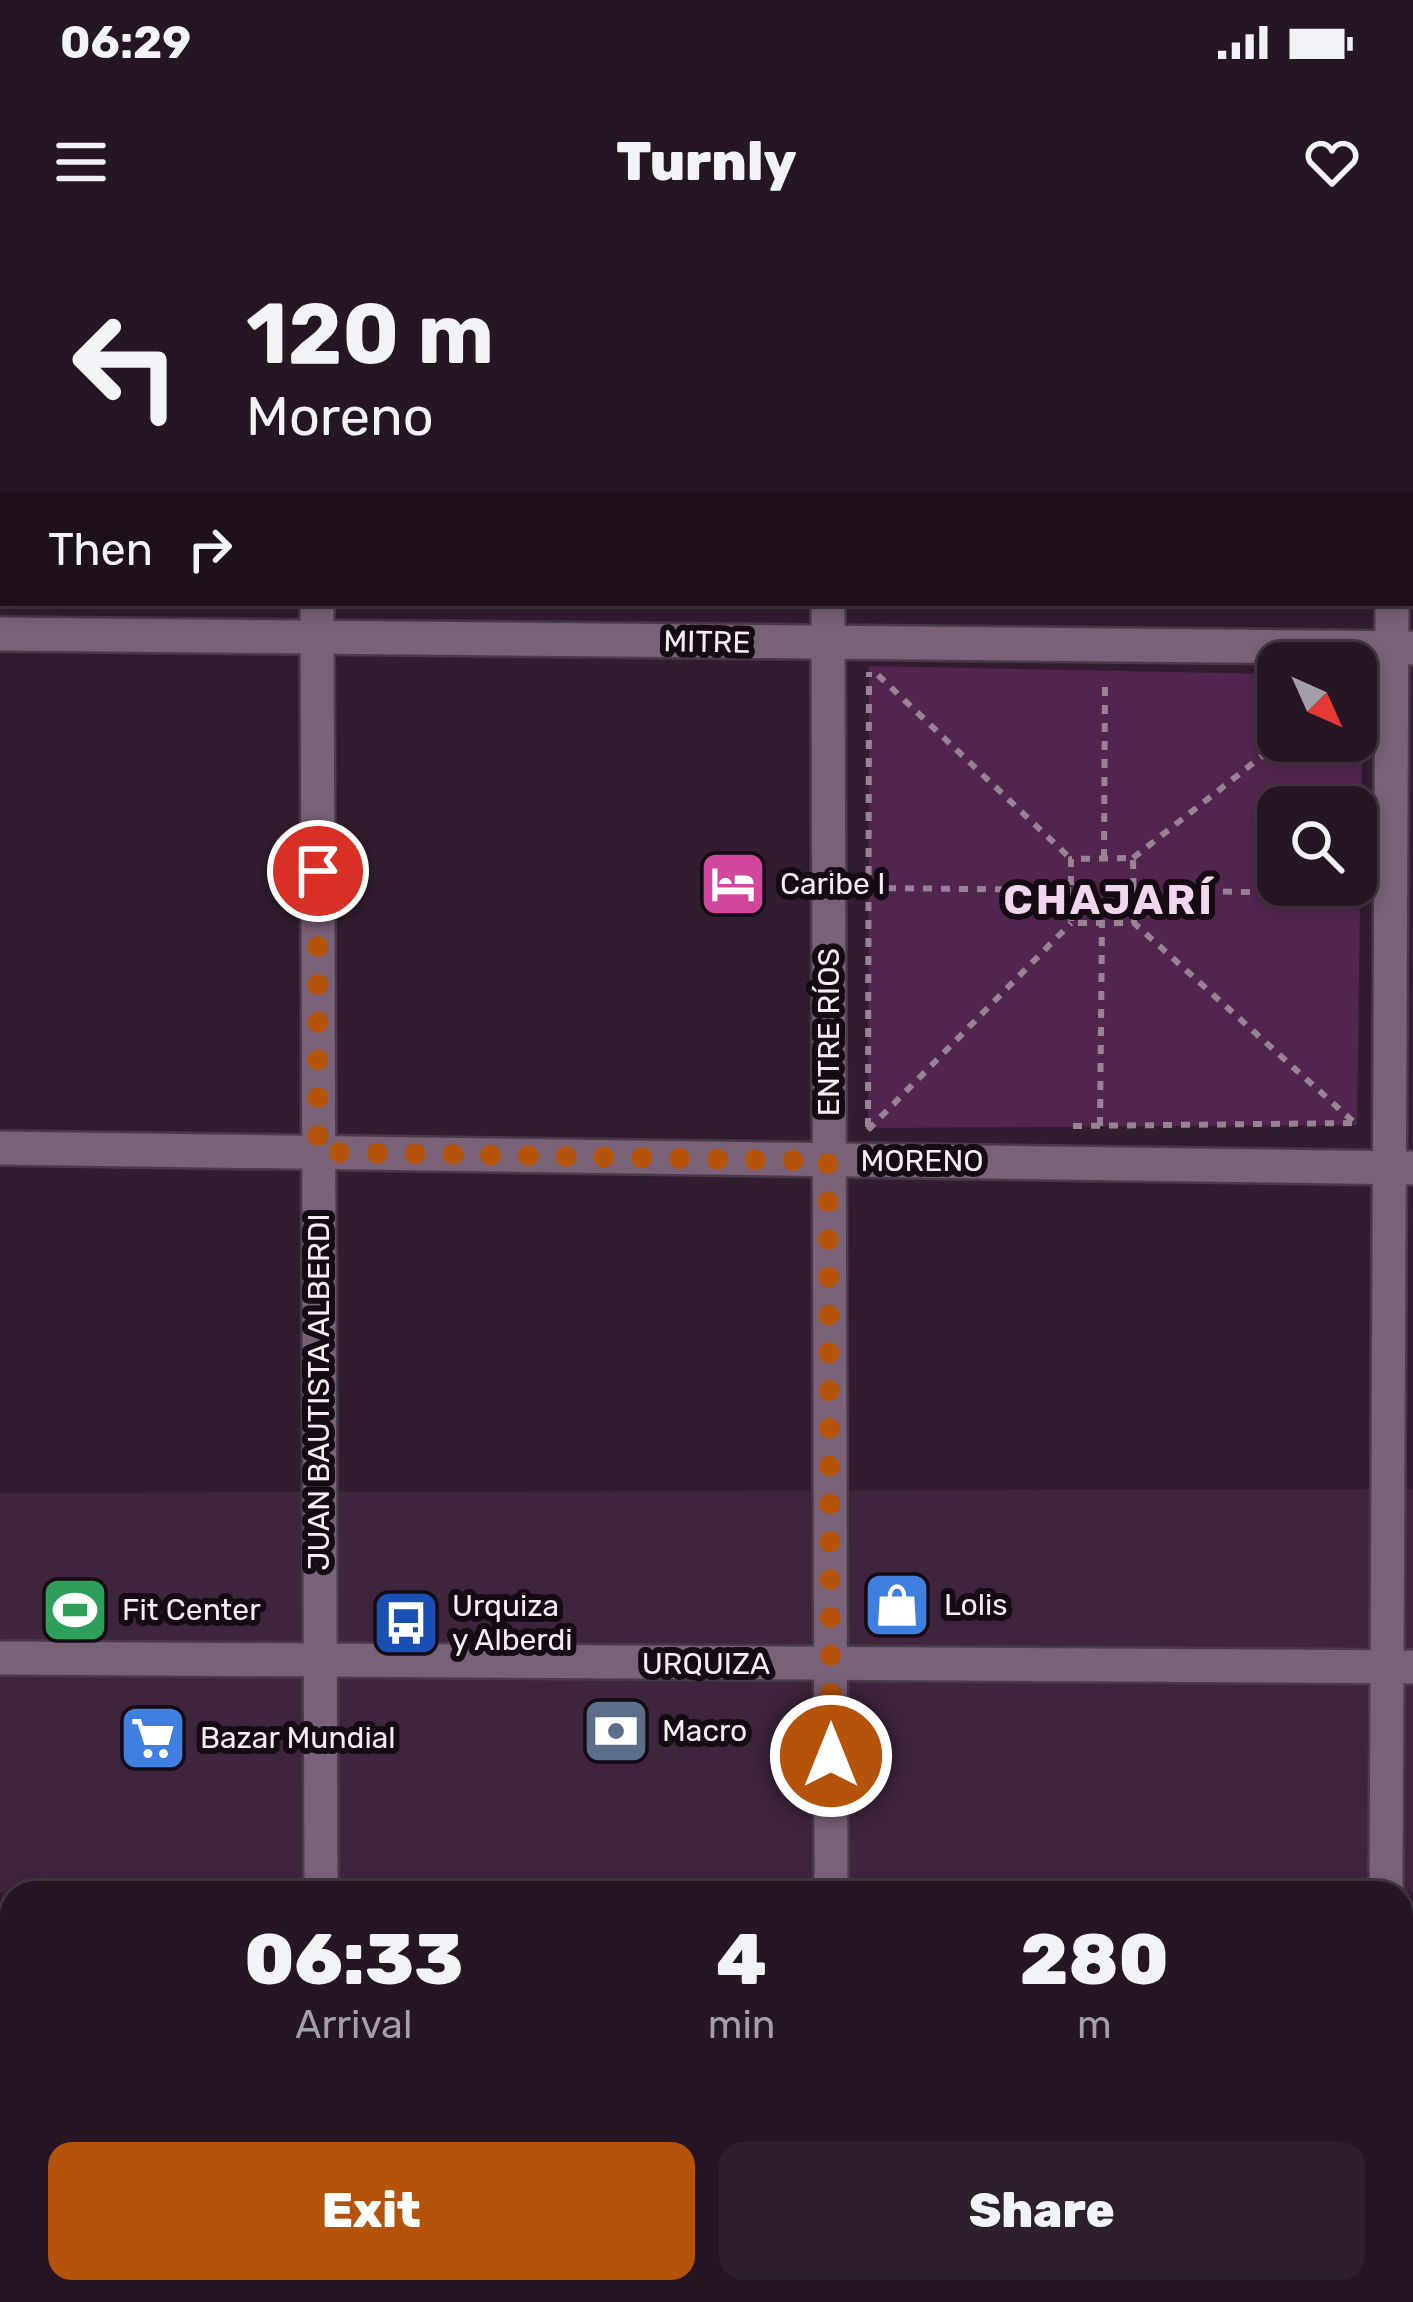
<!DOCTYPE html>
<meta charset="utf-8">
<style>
:root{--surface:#261624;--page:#2e1f2c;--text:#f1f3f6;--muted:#a49fa6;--line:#423541;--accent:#b45309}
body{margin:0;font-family:Rubik,sans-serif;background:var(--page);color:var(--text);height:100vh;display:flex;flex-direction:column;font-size:45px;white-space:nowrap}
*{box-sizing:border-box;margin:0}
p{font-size:39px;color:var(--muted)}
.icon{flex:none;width:66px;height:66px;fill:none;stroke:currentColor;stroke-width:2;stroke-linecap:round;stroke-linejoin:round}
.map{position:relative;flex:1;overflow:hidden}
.panel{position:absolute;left:0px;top:1641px;width:1413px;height:423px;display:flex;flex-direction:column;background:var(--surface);border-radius:36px 36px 0 0;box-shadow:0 6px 18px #0003,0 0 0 3px var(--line)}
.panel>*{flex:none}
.banner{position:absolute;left:0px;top:0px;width:1413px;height:366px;box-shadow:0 6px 18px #0003,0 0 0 3px var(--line);background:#261624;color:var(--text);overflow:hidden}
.needle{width:78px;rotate:135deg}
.buttons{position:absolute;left:1257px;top:402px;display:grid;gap:24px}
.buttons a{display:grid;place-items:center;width:120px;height:120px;border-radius:24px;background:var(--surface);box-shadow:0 6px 18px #0003,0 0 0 3px var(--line);font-size:60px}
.pin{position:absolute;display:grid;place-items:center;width:102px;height:102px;color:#fff;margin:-51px;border:6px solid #fff;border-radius:50%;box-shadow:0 3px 12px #0007}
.me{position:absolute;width:132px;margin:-66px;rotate:0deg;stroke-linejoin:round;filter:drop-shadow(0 0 9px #0008)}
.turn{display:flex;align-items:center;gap:42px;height:252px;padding:0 48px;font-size:54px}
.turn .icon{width:156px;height:156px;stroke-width:2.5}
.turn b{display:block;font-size:84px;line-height:102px}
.then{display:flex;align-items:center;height:114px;padding:0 48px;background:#0003;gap:24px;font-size:45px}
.eta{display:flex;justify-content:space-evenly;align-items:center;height:204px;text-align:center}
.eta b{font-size:72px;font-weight:800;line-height:84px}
.cta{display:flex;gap:24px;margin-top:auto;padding:24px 48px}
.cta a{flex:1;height:138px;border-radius:24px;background:var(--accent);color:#fff;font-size:48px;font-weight:800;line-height:138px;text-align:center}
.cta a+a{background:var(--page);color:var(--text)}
.status{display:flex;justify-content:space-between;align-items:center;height:84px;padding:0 60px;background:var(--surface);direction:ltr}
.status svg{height:33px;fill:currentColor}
header{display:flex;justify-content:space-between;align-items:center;height:156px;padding:0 48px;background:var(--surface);font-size:54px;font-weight:800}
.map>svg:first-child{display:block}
</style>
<div class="status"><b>06:29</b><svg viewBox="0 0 49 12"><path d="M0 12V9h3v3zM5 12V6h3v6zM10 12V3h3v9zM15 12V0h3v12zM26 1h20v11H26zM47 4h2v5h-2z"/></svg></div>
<header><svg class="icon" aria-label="menu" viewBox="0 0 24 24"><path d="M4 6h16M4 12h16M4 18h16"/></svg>Turnly<svg class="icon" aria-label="heart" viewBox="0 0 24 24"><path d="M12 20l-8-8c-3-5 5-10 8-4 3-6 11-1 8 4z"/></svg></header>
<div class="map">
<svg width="1413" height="2062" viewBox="0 0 1413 2062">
<rect width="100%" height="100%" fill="#321d30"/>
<!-- built -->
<polygon fill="#3e243c" points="1413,1249 1413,1652 0,1652 0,1253"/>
<!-- green -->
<path fill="#52254f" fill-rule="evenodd" d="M 869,426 L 1278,434 L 1278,501 L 1356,501 L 1356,436 L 1363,436 L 1357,885 L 868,888 ZM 1278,567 L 1356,567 L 1356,645 L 1278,645 Z"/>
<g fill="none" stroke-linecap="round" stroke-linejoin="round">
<!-- minor casing -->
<g stroke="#4a3949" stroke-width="38">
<g id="minor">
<polyline points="315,0 315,3"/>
<polyline points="827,0 827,3"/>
<polyline points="1394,3 1394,0"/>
<polyline points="317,363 321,1653"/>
<polyline points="828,363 831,1653"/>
<polyline points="0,394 1413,408"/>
<polyline points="0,908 1413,928"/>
<polyline points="1386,1653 1392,363"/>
<polyline points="0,1952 12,1952"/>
<polyline points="1401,1966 1413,1966"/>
<polyline points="323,2052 323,2062"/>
<polyline points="832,2052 833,2062"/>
<polyline points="1383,2062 1383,2052"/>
</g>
</g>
<!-- tertiary casing -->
<g stroke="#4a3949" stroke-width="38">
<polyline id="tertiary" points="0,1418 1413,1427"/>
</g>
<!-- path -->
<g stroke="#968494" stroke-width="6" stroke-dasharray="9 9" stroke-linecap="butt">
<polyline points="878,435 1071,619"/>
<polyline points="1104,618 1105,439"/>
<polyline points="1133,618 1281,501"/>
<polyline points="869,648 1071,650"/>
<polyline points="1133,650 1357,654"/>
<polyline points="1134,683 1133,618 1071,619 1071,683 1134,683 1357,885"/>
<polyline points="1073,886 1357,883"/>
<polyline points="1100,886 1102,683"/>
<polyline points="868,887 869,432"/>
<polyline points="868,890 1071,683"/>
</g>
<!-- minor -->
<use href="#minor" stroke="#796177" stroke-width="33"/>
<!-- tertiary -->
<use href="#tertiary" stroke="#796177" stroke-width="33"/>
</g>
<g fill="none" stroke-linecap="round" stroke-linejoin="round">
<!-- route -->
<polyline stroke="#b45309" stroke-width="21" stroke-dasharray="0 37.8" points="318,631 318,912 828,921 831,1516"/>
</g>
<!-- icons -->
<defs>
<g id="hotel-square" transform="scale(3.45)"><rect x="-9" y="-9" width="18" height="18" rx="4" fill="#d1479c" stroke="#140b13"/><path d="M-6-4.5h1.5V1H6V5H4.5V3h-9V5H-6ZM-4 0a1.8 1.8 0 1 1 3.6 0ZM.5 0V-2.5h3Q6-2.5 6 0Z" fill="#fff"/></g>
<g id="shop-square" transform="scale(3.45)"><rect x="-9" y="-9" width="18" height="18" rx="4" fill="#3f7fe0" stroke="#140b13"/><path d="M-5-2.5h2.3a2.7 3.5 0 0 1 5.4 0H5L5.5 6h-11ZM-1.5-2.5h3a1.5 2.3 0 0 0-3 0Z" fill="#fff"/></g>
<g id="stadium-square" transform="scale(3.45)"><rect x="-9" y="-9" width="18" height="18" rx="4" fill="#2e9e5b" stroke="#140b13"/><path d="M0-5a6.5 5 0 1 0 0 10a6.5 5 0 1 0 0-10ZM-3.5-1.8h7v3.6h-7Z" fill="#fff"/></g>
<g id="bus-square" transform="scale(3.45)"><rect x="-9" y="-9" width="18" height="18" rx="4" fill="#1a4fb4" stroke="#140b13"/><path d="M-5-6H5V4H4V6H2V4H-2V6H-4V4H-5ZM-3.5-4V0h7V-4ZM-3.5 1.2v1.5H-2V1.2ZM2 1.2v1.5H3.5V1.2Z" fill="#fff"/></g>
<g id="bank-square" transform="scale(3.45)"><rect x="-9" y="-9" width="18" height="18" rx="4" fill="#5c6f8a" stroke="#140b13"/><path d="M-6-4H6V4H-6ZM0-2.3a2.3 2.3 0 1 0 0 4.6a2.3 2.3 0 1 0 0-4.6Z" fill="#fff"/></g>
<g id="supermarket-square" transform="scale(3.45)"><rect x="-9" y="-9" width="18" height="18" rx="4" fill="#3f7fe0" stroke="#140b13"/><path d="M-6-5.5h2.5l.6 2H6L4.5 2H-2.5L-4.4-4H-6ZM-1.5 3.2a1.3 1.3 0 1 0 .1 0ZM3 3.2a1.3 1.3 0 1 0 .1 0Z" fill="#fff"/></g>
</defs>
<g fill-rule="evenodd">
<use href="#hotel-square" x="733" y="644"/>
<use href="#shop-square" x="897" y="1365"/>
<use href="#stadium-square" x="75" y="1370"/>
<use href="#bus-square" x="406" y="1383"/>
<use href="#bank-square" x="616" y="1491"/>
<use href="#supermarket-square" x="153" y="1498"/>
</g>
<g text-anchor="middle" stroke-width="12" stroke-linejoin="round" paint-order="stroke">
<!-- street labels -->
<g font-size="30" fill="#f9eaf7" stroke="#140b13">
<text transform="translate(707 402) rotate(1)" y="10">MITRE</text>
<text transform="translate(829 792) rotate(-90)" y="10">ENTRE RÍOS</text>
<text x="922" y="931">MORENO</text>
<text transform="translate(319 1152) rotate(-90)" y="10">JUAN BAUTISTA ALBERDI</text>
<text x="706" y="1434">URQUIZA</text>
</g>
<!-- poi labels -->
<g font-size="30" fill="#f9eaf7" stroke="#140b13" text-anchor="start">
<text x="780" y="654">Caribe I</text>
<text x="944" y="1375">Lolis</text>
<text x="452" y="1376">Urquiza<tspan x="452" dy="34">y Alberdi</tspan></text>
<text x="122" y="1380">Fit Center</text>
<text x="662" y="1501">Macro</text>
<text x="200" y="1508">Bazar Mundial</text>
</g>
<!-- district labels -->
<g font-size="42" font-weight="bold" letter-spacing="3" fill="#f2d6ef" stroke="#140b13">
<text x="1109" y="674">CHAJARÍ</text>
</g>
</g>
</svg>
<div class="buttons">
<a><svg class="needle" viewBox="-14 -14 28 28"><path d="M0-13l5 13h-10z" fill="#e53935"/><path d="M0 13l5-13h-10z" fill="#a49fa6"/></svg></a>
<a><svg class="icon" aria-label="search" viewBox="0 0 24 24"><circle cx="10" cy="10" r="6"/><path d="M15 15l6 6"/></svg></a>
</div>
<div class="pin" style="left:318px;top:631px;background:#d93025"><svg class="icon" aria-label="arrive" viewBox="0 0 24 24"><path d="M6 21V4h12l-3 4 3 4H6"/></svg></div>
<svg class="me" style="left:831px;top:1516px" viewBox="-20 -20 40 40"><circle r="17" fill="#b45309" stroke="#fff" stroke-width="3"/><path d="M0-11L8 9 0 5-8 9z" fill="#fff"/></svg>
<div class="banner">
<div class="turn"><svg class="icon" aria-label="left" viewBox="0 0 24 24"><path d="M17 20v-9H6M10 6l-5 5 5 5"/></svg><div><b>120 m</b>Moreno</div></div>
<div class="then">Then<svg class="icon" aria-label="right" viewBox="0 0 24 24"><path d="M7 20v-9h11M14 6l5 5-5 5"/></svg></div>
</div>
<section class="panel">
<div class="eta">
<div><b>06:33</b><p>Arrival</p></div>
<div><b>4</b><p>min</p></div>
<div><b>280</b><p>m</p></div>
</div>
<div class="cta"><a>Exit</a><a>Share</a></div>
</section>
</div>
